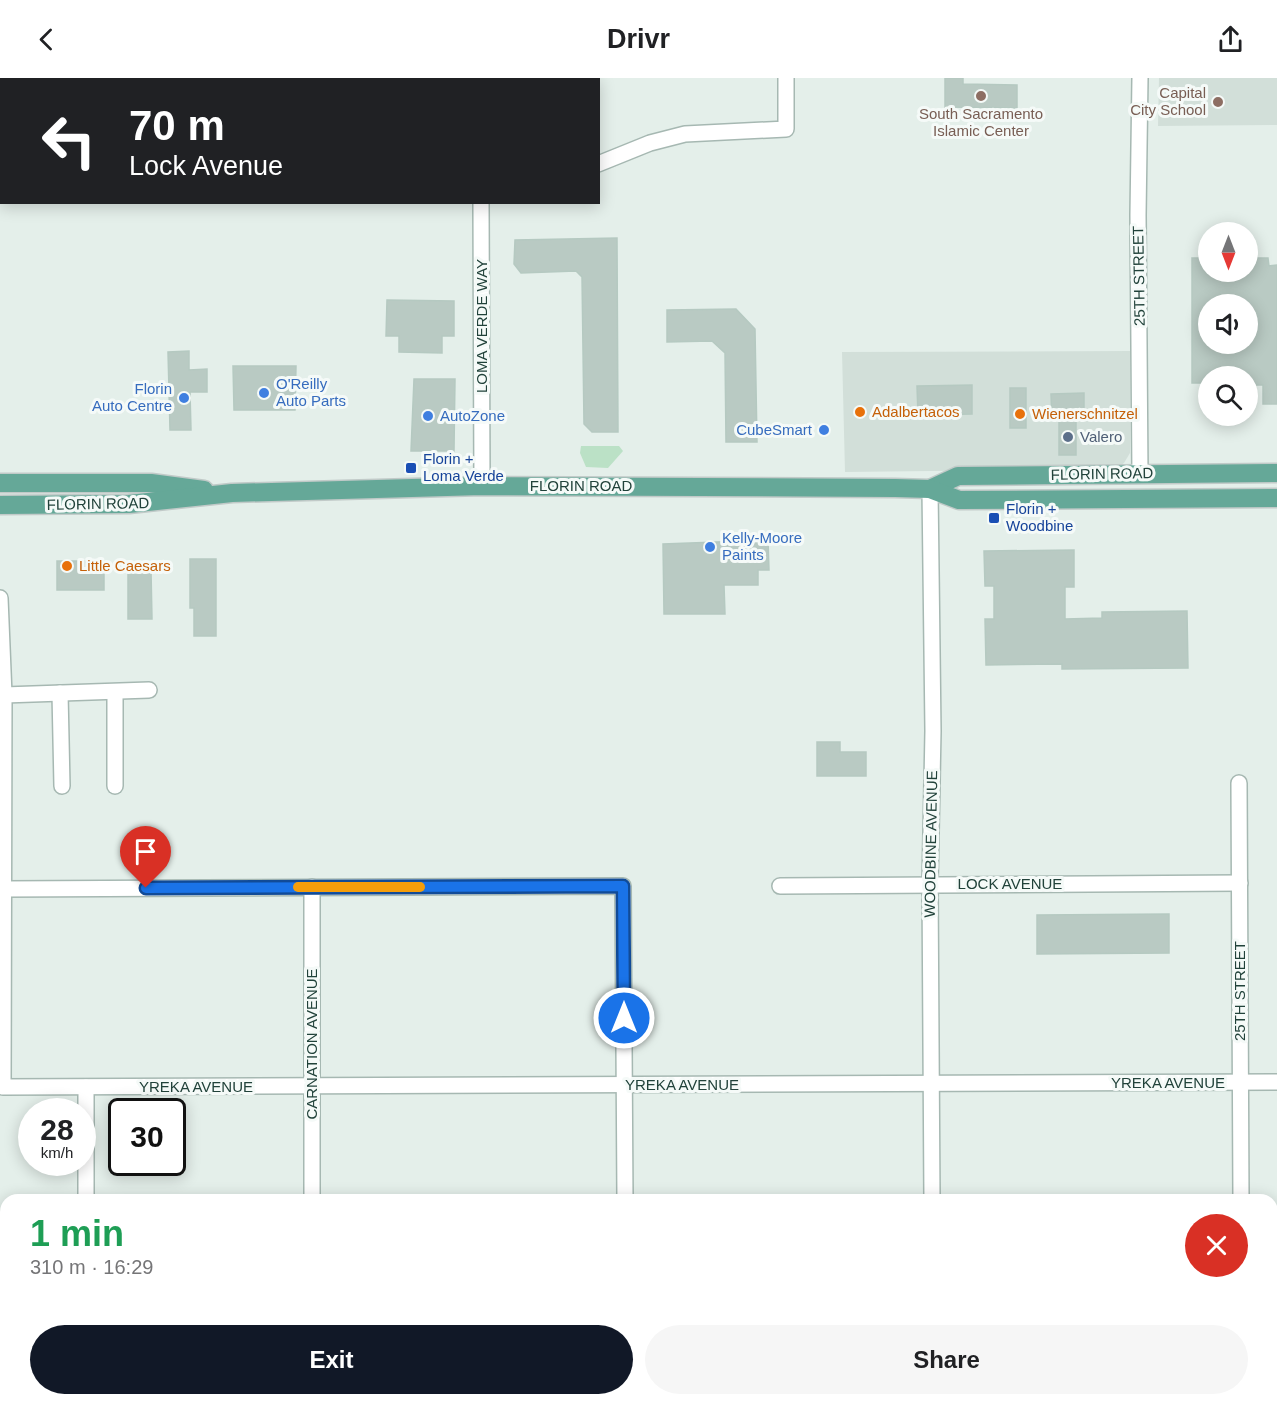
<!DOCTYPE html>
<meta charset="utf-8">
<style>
:root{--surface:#fff;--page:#f6f6f6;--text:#202124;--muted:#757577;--accent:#111827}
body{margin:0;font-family:Helvetica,sans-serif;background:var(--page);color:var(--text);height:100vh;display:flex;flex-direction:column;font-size:22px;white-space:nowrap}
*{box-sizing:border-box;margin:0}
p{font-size:20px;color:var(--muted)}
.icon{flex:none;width:33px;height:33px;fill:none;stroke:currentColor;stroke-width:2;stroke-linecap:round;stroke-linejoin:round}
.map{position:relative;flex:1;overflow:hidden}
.drawer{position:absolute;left:0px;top:1116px;width:1278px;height:212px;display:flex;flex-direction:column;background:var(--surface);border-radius:18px 18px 0 0;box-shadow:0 3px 15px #0003}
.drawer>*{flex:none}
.hud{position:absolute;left:0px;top:0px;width:600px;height:126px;box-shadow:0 3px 15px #0003;background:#202124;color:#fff;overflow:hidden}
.needle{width:39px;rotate:180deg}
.buttons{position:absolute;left:1198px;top:144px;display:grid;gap:12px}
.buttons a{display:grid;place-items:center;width:60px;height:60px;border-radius:50%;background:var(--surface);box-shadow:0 3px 15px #0003;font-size:30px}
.speed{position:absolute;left:18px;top:1020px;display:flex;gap:12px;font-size:30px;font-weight:700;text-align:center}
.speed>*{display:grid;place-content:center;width:78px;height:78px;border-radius:50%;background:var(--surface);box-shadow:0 3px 15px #0003;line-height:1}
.speed small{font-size:15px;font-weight:400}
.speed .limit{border:3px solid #111;border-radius:9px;background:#fff;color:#111}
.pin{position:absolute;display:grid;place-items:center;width:51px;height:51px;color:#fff;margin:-62px -26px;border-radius:50% 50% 50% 0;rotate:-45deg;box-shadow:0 0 6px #0007}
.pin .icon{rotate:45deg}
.me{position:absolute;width:66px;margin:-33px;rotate:0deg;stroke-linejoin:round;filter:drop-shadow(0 0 4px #0008)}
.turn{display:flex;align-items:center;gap:21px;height:126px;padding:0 30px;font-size:27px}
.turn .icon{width:78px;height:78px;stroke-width:2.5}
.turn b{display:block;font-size:42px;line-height:51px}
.round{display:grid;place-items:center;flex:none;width:63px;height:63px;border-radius:32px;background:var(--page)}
.head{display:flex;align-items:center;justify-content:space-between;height:102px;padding:0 30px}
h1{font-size:36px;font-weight:700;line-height:45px;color:#1e9e55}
.cta{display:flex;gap:12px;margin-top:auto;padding:12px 30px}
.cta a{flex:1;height:69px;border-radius:36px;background:var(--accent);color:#fff;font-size:24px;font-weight:700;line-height:69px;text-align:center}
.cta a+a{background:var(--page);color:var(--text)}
header{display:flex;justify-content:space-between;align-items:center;height:78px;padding:0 30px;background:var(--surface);font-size:27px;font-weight:700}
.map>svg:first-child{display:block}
</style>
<header><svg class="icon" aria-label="back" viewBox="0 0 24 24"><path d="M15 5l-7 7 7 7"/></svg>Drivr<svg class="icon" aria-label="share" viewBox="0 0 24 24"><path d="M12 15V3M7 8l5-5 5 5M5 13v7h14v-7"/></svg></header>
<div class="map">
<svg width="1277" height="1327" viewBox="0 0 1277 1327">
<rect width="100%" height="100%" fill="#e4efea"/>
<!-- built -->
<g fill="#d2dfd9">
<polygon points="1159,0 1277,0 1277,47 1158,48"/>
<polygon points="1130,273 1130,375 1124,385 1115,391 845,394 842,274"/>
</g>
<!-- green -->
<polygon fill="#bbe1c6" points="581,368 619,368 623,373 608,390 586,389 580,375"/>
<!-- building -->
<g fill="#b9cac3" stroke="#b5c9c1" stroke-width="1.5" fill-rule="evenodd">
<polygon points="945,0 963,0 963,6 1017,7 1017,30 945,29"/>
<polygon points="617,160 618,354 592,354 584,346 582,199 576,193 521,195 514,186 515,162"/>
<path d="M 1192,180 L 1209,180 L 1209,194 L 1248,194 L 1248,180 L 1268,180 L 1269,188 L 1277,187 L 1277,326 L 1263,326 L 1263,307 L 1248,307 L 1248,298 L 1209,298 L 1209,305 L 1192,305 ZM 1209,226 L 1248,226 L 1248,266 L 1209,266 Z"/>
<polygon points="387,222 454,223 454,258 442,258 442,275 399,274 399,258 386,258"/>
<polygon points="736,231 755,251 757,364 726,364 725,275 712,263 667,264 667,232"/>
<polygon points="189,273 189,292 207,291 207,314 190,314 191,352 170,352 168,274"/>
<polygon points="233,288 296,288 295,332 234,332"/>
<polygon points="414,301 455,301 454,373 411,373"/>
<polygon points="972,307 972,336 918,337 917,308"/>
<rect x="1010" y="310" width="16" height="40"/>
<polygon points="1084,315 1084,342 1076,342 1076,377 1059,377 1059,342 1052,343 1051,316"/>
<polygon points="768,462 769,492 758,492 758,507 724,507 725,536 664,536 663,466"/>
<polygon points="1074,472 1074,509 1065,509 1065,541 1102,540 1102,534 1187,533 1188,590 1062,591 1062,586 986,587 985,541 994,541 994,508 985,508 984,473"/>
<polygon points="190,481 216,481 216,558 194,558 194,530 190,530"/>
<rect x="57" y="483" width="47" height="29"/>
<polygon points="128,492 151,492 152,541 128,541"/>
<polygon points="817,664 840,664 840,674 866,674 866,698 817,698"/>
<polygon points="1169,836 1169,875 1037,876 1037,837"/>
</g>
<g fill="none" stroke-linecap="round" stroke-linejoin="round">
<!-- street casing -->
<g stroke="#a6b8b2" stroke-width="18">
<g id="street">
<polyline points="245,0 245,2"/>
<polyline points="1140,0 1138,137 1140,396"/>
<polyline points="514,2 515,0"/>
<polyline points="598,86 650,65 685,56 786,51 786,0"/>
<polyline points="481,124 482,408"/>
<polyline points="930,411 933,653 930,806 932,1122"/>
<polyline points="0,520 4,617 3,1009 1277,1004"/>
<polyline points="60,615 62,708"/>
<polyline points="4,617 149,612"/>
<polyline points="1239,705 1241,1122"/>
<polyline points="115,708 115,614"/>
<polyline points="780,808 1240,805"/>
<polyline points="312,809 312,1122"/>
<polyline points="4,811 623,808 625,1122"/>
<polyline points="86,1122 86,1009"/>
<polyline points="1272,1203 1277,1203"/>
<polyline points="236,1322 236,1327"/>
<polyline points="626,1322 626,1327"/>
<polyline points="934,1322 934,1327"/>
<polyline points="84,1327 84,1322"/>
</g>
</g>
<!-- primary casing -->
<g stroke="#c1cac8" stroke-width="21">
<g id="primary">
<polyline points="0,405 151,405 204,412"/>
<polyline points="930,411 958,398 1277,395"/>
<polyline points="0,427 129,426 232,415 482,408 895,410 930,411 959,422 1277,420"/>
</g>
</g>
<!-- street -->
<use href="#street" stroke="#fff" stroke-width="15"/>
<!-- primary -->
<use href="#primary" stroke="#65a898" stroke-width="18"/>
</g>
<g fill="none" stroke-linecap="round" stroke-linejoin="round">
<!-- route casing -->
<g stroke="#114b97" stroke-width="15">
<polyline id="route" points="146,810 623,808 624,940"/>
</g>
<!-- route -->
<use href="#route" stroke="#1a73e8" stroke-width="10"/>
<!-- slow -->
<polyline stroke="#f59e0b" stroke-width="10" points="298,809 420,809"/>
</g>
<!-- markers -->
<g fill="#8d6e63" stroke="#f5faf8" stroke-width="2">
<circle cx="981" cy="18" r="6"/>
<circle cx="1218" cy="24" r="6"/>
</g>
<g fill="#3f7fe0" stroke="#f5faf8" stroke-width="2">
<circle cx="264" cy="315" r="6"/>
<circle cx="184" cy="320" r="6"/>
<circle cx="428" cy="338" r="6"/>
<circle cx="824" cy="352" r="6"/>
<circle cx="710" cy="469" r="6"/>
</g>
<g fill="#e8710a" stroke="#f5faf8" stroke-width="2">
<circle cx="860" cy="334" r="6"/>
<circle cx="1020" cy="336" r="6"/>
<circle cx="67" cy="488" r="6"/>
</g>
<circle fill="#5c6f8a" stroke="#f5faf8" stroke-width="2" cx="1068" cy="359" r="6"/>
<g fill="#1a4fb4" stroke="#f5faf8" stroke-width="2">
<rect x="405" y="384" width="12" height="12" rx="3"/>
<rect x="988" y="434" width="12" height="12" rx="3"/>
</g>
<g text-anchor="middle" stroke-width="6" stroke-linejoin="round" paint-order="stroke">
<!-- education labels -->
<g font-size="15" fill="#785e54" stroke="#f5faf8" text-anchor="end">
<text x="1206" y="20">Capital<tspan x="1206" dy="17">City School</tspan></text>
<text x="981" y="41" text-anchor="middle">South Sacramento<tspan x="981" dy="17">Islamic Center</tspan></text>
</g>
<!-- street labels -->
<g font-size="15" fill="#21423a" stroke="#f5faf8">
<text transform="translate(1139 198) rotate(-91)" y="5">25TH STREET</text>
<text transform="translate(482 248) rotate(-90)" y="5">LOMA VERDE WAY</text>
<text transform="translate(1102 396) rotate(-1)" y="5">FLORIN ROAD</text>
<text x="581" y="413">FLORIN ROAD</text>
<text transform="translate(98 426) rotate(-1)" y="5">FLORIN ROAD</text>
<text transform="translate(931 766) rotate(-89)" y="5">WOODBINE AVENUE</text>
<text x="1010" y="811">LOCK AVENUE</text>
<text transform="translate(1240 913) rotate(-90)" y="5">25TH STREET</text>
<text transform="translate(312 966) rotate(-90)" y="5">CARNATION AVENUE</text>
<text x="1168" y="1010">YREKA AVENUE</text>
<text x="682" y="1012">YREKA AVENUE</text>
<text x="196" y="1014">YREKA AVENUE</text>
</g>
<!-- shop labels -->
<g font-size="15" fill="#366cbe" stroke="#f5faf8" text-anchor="start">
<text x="276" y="311">O'Reilly<tspan x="276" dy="17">Auto Parts</tspan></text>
<text x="172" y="316" text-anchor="end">Florin<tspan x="172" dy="17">Auto Centre</tspan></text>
<text x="440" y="343">AutoZone</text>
<text x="812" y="357" text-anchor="end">CubeSmart</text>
<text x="722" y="465">Kelly-Moore<tspan x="722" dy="17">Paints</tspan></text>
</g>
<!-- food labels -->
<g font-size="15" fill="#c56008" stroke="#f5faf8" text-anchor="start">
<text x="872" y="339">Adalbertacos</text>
<text x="1032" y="341">Wienerschnitzel</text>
<text x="79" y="493">Little Caesars</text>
</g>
<!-- service labels -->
<g font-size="15" fill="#4e5e75" stroke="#f5faf8" text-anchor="start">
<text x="1080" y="364">Valero</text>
</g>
<!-- transit labels -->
<g font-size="15" fill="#164399" stroke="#f5faf8" text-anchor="start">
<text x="423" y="386">Florin +<tspan x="423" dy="17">Loma Verde</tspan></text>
<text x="1006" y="436">Florin +<tspan x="1006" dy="17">Woodbine</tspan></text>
</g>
</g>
</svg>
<div class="buttons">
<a><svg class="needle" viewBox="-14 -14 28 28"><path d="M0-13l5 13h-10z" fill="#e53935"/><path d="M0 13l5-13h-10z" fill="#757577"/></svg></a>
<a><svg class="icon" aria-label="sound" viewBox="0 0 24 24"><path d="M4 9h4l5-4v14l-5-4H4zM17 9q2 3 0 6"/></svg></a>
<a><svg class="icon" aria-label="search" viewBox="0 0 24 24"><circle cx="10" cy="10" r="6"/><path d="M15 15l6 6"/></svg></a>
</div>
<div class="speed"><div>28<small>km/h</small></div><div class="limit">30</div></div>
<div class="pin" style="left:146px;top:810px;background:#d93025"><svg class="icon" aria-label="arrive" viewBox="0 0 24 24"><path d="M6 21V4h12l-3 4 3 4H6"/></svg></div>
<svg class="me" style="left:624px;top:940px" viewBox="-20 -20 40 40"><circle r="17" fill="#1a73e8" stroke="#fff" stroke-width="3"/><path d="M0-11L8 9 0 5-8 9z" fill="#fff"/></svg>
<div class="hud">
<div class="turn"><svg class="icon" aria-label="left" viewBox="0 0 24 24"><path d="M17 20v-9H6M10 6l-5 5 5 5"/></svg><div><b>70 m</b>Lock Avenue</div></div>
</div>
<section class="drawer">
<div class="head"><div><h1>1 min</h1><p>310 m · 16:29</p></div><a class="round" style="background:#d93025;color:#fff"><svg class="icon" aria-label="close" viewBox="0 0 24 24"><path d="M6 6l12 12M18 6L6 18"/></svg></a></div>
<div class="cta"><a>Exit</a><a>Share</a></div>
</section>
</div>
